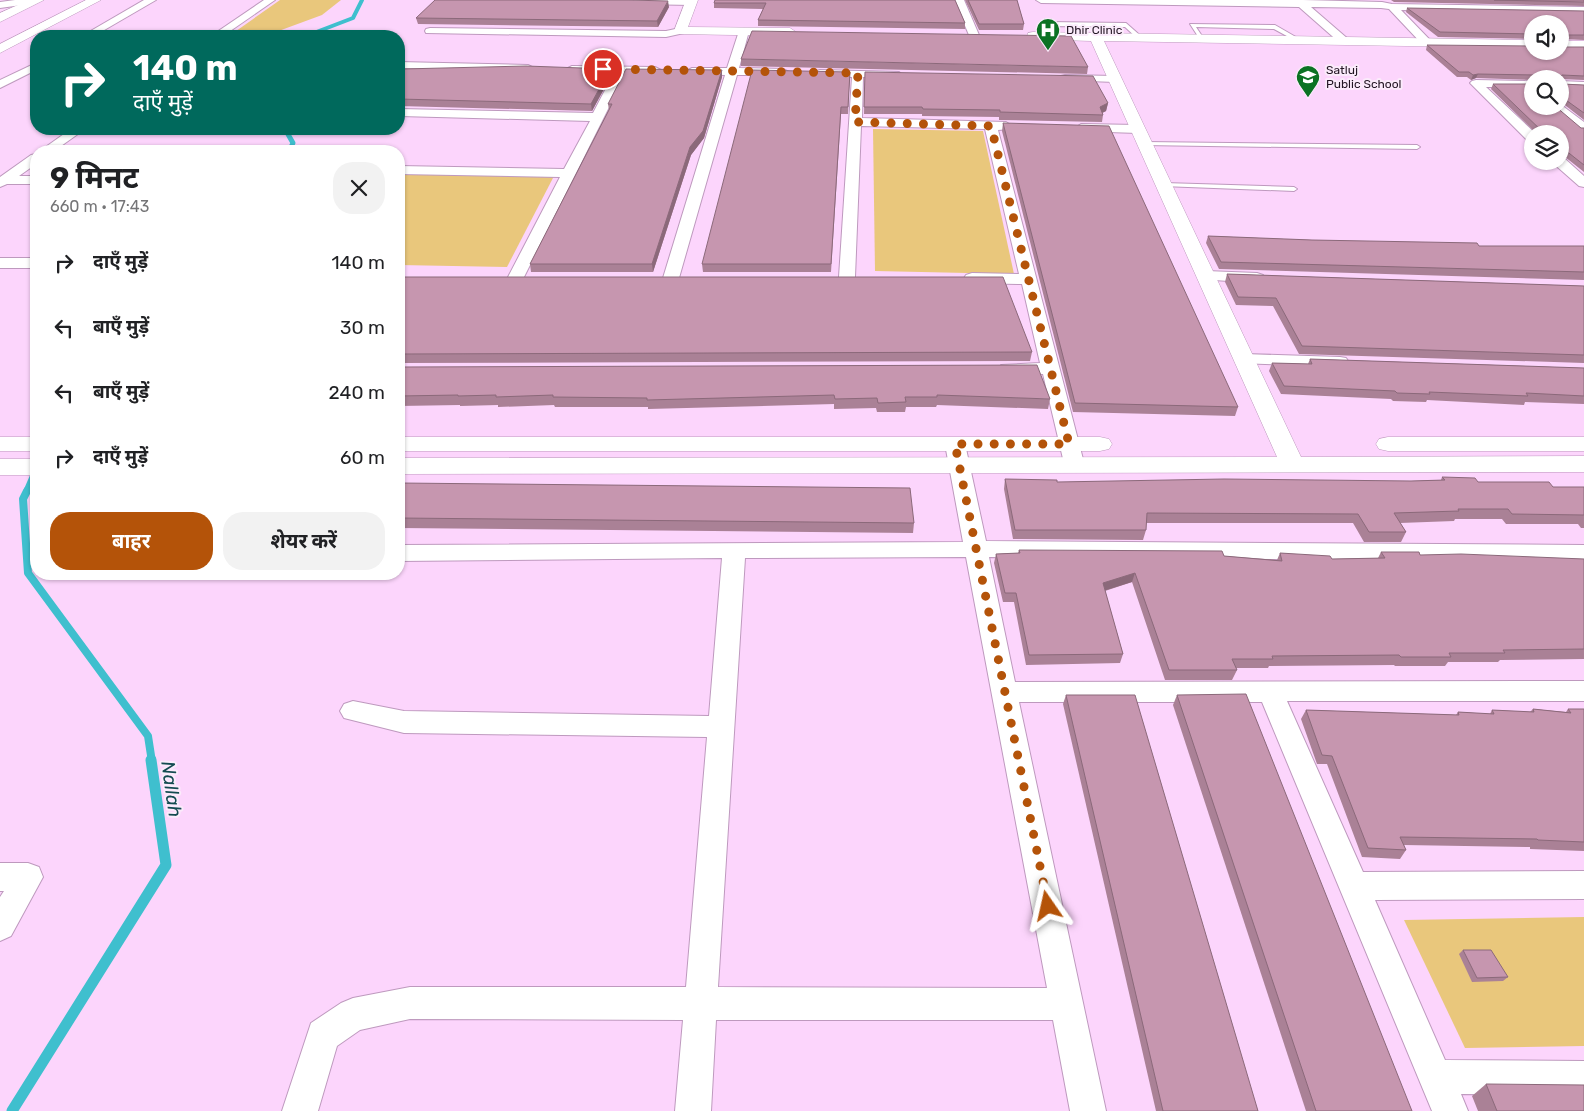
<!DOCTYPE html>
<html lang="hi">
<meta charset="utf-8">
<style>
:root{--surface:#fff;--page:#f2f2f2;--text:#202124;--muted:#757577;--accent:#b45309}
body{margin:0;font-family:Rubik,"Noto Sans Devanagari",sans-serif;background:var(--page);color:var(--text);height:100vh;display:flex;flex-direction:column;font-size:19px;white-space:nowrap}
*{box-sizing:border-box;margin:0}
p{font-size:16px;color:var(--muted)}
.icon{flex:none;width:28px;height:28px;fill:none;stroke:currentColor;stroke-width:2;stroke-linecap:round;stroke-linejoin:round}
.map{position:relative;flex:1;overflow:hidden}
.details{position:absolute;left:30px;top:145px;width:375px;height:435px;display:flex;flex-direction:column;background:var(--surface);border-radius:20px;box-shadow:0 1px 4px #0004}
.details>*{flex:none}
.hud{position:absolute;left:30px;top:30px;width:375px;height:105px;border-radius:20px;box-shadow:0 1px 4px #0004;background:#00695c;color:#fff;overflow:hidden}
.fabs{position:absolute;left:1524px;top:15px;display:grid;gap:10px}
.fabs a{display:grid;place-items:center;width:45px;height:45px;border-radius:50%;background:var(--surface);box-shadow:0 1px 4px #0004;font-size:25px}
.pin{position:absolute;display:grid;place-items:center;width:42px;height:42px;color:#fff;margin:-21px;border:2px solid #fff;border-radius:50%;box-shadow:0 1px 5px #0007}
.me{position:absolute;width:55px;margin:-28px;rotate:349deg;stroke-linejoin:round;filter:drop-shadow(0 0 4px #0008)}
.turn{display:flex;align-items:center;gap:18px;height:105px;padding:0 20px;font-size:22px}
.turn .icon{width:65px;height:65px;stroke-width:2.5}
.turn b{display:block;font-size:35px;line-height:42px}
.round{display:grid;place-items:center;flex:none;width:52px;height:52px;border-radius:20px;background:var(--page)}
.summary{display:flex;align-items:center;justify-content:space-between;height:85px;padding:0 20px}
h1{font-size:30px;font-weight:700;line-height:38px}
.cta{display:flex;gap:10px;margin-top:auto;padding:10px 20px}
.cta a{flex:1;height:58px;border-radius:20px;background:var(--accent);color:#fff;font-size:20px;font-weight:700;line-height:58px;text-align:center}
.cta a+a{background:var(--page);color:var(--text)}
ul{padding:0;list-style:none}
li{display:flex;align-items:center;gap:15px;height:65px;padding:0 20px}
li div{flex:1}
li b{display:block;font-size:19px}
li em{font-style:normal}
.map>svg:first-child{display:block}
</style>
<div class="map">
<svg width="1584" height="1111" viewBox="0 0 1584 1111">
<rect width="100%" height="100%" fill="#fcd5fc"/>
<!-- green -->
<g fill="#e9c77c">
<polygon points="280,0 341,0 322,15 265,36 229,36"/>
<polygon points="873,129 983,131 1014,274 875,271"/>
<polygon points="399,173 554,176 507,267 399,265"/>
<polygon points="1584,917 1584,1046 1465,1048 1404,920"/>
</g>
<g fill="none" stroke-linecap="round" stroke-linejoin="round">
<!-- stream-far4 -->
<polyline stroke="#3fbfce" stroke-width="4" points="306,36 353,18 362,0"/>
<!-- stream-far3 -->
<polyline stroke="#3fbfce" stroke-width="5" points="285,129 293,143 289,151"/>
<!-- stream-far2 -->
<polyline stroke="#3fbfce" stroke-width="6" points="26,492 36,469"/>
<!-- stream-far1 -->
<polyline stroke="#3fbfce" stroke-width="8" points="27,491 23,499 28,573 148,736 152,762"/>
<!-- stream -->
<polyline stroke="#3fbfce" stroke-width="11" points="12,1111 166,865 151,760"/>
<!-- service casing -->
<g stroke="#be99be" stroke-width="2">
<g id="service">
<polygon points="1047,22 1126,23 1143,38 1138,39 1125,27 1050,26 1054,37 1051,39 1048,37 1044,24"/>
<polygon points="1190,24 1275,25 1301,40 1296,41 1274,29 1196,27 1204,39 1201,41"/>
<polygon points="1145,142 1417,145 1420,147 1417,149 1143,145 1143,143"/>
<polygon points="1164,183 1294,187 1297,189 1294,191 1162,186 1162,184"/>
</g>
</g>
<!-- minor casing -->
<g stroke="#be99be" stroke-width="2">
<g id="minor">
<polygon points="15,0 41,0 36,3 0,8 0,2"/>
<polygon points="144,0 156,0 94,36 82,36"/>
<polygon points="264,0 275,0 223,36 211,36"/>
<polygon points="634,0 694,0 696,2 691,5 638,4 635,3"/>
<polygon points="954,0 964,0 979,35 978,37 970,37 969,35"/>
<polygon points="1036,0 1303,0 1382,2 1392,4 1584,7 1584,13 1401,10 1431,41 1432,43 1431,45 1423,45 1389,9 1381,8 1311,7 1348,39 1349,41 1344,44 1340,43 1299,7 1041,3"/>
<polygon points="430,28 666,31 680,28 685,31 684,33 666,37 426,33 425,31 426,29"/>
<polygon points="744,28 749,31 739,68 783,69 789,72 783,75 737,75 679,278 677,281 665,281 663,278 725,75 692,74 686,71 692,68 727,68 739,31"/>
<polygon points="399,62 528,65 534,68 528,71 399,68"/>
<polygon points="36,63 36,70 0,88 0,80"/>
<polygon points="572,66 655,67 661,70 655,73 626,73 523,279 521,282 509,282 507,279 560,177 399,174 399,166 564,169 590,121 400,116 399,109 593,113 614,73 568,71 566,69"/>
<polygon points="820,70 899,72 901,74 895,77 863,77 862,118 1006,122 1012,126 1010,129 998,130 1084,463 1081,467 1074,469 1067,467 1064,463 1043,374 1001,373 998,369 1001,365 1040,363 1022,284 972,283 966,281 964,278 966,275 972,273 1019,274 985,129 861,126 855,277 853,280 841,280 839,277 852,77 816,75 814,73 816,71"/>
<polygon points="1065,75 1115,76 1121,79 1115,82 1061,80 1059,78 1061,76"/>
<polygon points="1476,80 1532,81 1532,87 1486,87 1536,134 1532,134 1532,141 1527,140 1470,83 1472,81"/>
<polygon points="1560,81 1584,82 1584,88 1560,87"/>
<polygon points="1560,104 1584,122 1584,132 1580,131 1549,106 1560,106"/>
<polygon points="1081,124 1138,125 1144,129 1138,133 1077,131 1075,128"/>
<polygon points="71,129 85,129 54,151 40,151"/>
<polygon points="36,154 36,164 19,176 36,176 36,184 7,184 0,187 0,177 31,155"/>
<polygon points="1560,157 1564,158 1584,176 1584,187 1579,186 1554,164 1552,161 1560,161"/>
<rect x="0" y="258" width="36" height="10"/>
<polygon points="1206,271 1257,273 1263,275 1265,278 1263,281 1257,283 1200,279 1198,276 1200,273"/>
<polygon points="1244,354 1340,357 1346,358 1349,362 1346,366 1340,367 1238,363 1235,359 1238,355"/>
<path d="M 955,438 L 962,440 L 965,444 L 986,541 L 1584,545 L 1584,561 L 989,557 L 1015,682 L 1584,681 L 1584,701 L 1287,701 L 1363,872 L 1584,871 L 1584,899 L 1375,900 L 1445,1060 L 1584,1061 L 1584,1095 L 1461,1094 L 1468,1111 L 1432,1111 L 1262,702 L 1019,702 L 1106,1111 L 1070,1111 L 1053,1020 L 716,1020 L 711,1111 L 675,1111 L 683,1020 L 410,1019 L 360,1030 L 337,1046 L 318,1111 L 282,1111 L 311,1023 L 341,1003 L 353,998 L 410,987 L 686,987 L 707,737 L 404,733 L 344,718 L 340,711 L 344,704 L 353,701 L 404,711 L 709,716 L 722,558 L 399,561 L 399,545 L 963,542 L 945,444 L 948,440 ZM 966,557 L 1047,988 L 718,987 L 745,558 Z"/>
<polygon points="0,863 28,863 39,867 43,877 11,936 0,941 0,897 4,891 0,891"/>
</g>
</g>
<!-- tertiary casing -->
<g stroke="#be99be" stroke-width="1">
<g id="tertiary">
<polygon points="686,0 698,0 688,27 790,28 796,32 790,36 676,34 674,31"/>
<polygon points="1033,32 1532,40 1532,48 1104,41 1301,457 1584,456 1584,472 399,474 399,458 1277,457 1091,41 1028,39 1027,36 1028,33"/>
<rect x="1560" y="41" width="24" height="8"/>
<rect x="0" y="437" width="36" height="14"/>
<polygon points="399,437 1100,437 1109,439 1112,444 1109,449 1100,451 399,451"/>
<polygon points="1388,437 1584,437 1584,451 1388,451 1379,449 1376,444 1379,439"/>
<rect x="0" y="459" width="36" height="16"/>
</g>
</g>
<!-- trunk casing -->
<g stroke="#be99be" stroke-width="1">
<g id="trunk">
<polygon points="29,0 44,0 0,22 0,13"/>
<polygon points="86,0 101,0 0,53 0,44"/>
</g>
</g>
<!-- service -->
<use href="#service" fill="#fff" fill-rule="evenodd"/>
<!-- minor -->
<use href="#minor" fill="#fff" fill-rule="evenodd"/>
<!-- tertiary -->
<use href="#tertiary" fill="#fff" fill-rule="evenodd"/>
<!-- trunk -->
<use href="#trunk" fill="#fff" fill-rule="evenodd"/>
</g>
<!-- wall -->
<g fill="#aa8196">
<polygon points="955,0 965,23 965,29 758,26 758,20 763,9 714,8 714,3"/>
<polygon points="965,0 1017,0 1024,24 1023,30 979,30"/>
<polygon points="1391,0 1584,0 1584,6 1394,2"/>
<polygon points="669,7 658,27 418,24 416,18"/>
<polygon points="1407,8 1584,11 1584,40 1561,39 1560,45 1562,47 1584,47 1584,80 1560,79 1561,84 1584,85 1584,120 1561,102 1560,79 1532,79 1532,80 1476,78 1471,80 1467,77 1457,77 1426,50 1427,45 1560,51 1532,24 1532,39 1438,37 1406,12"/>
<polygon points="741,59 1088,67 1087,74 741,66"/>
<polygon points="722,70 722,77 704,138 691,155 653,272 531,272 530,264 609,110 608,104"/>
<polygon points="850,72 848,114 841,114 831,272 703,272 702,264"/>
<polygon points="865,72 1108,103 1106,111 1102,113 1103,115 1102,122 999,120 999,117 922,116 922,114 864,114"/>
<polygon points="399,73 611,76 592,111 399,106"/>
<polygon points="1493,84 1532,106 1581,128 1584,128 1584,172 1560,153 1560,134 1537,134 1491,89"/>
<polygon points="1003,123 1238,407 1235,416 1073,412 1002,131"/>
<polygon points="1208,236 1312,240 1479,246 1584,246 1584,280 1219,269 1206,243"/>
<polygon points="1227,274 1584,286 1584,363 1299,354 1273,306 1236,305 1225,282"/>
<polygon points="399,277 1032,352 1030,361 399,363"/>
<polygon points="1310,359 1584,368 1584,404 1525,402 1524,405 1427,400 1426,402 1393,401 1391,399 1281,394 1269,371 1272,363 1308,364"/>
<polygon points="399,367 1050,399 1048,409 937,405 936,407 906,407 905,412 877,412 876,408 834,409 834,404 648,409 648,407 555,407 554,405 498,407 498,405 460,406 460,405 399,406"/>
<polygon points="1442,477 1478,482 1553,487 1584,487 1584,528 1581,528 1578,524 1506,524 1502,519 1455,519 1454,521 1400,523 1406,532 1401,542 1364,542 1353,523 1146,523 1146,530 1143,540 1013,539 1004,489 1005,479 1057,482 1411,481 1441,480"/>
<polygon points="399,483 914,523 913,533 399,528"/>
<polygon points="1019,550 1224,556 1277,560 1280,553 1332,559 1378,558 1381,552 1420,555 1584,559 1584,659 1500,660 1498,662 1448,662 1445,666 1395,666 1394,665 1269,666 1268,668 1236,668 1237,670 1232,680 1165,680 1132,582 1105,591 1123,654 1120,663 1026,665 1014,602 1003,602 994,563 996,554 1018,553"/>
<polygon points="1066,695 1258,1111 1156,1111 1063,704"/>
<polygon points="1177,695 1412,1111 1306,1111 1173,705"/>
<polygon points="1533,709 1566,712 1568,709 1584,709 1584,851 1530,849 1530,847 1404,845 1406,850 1400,859 1362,857 1327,764 1317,764 1301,719 1306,710 1456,715 1458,712 1490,714 1492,710 1530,712"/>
<polygon points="1463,950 1508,977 1503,981 1472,982 1459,954"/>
<polygon points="1486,1084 1584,1111 1478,1111 1472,1096"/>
</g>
<!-- shaded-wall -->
<g fill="#8b697a">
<polygon points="668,1 669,7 658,27 657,21"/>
<polygon points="610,69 611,76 592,111 591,104"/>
<polygon points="722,70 722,77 704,138 691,155 653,272 652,264 690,147"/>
<polygon points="1478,74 1476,78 1471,80 1473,75"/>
<polygon points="1563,98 1561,102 1560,103 1560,99"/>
<polygon points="1108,103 1106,111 1098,115 1100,107"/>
<polygon points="1135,573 1132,582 1100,592 1103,583"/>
</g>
<!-- building -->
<g fill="#c696af" stroke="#8b697a">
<polygon points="435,0 629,0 668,1 657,21 416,18"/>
<polygon points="715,0 955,0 965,23 758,20 766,3 714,3"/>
<polygon points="968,0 1017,0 1024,24 979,24"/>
<polygon points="1494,0 1584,0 1584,2"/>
<polygon points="1407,8 1584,11 1584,35 1562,35 1560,45 1562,47 1584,47 1584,76 1562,75 1560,77 1561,84 1584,85 1584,113 1563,98 1560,99 1560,79 1536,79 1535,75 1478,74 1473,75 1469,72 1459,72 1427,45 1532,46 1532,51 1560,51 1560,24 1532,24 1532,34 1440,32"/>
<polygon points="752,31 1071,36 1088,67 741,59"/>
<polygon points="526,66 610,69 591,104 399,99 399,73 402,69"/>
<polygon points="626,69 722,70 703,131 690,147 652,264 530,264 612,104 608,104"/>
<polygon points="752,70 850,72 848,107 841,107 831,264 702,264"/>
<polygon points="865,72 1093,76 1108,103 1100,107 1103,115 1000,112 1000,110 923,109 922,107 864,107"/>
<polygon points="1493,84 1532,84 1532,106 1555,106 1581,128 1584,128 1584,165 1560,146 1560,134 1545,134"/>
<polygon points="1003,123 1109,126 1238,407 1075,403"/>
<polygon points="1208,236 1312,240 1477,243 1479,246 1584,246 1584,272 1221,262"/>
<polygon points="1227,274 1584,286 1584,355 1302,346 1276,298 1238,297"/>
<polygon points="399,277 1003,277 1032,352 399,354"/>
<polygon points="1310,359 1584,368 1584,396 1526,393 1528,396 1429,392 1430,394 1397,393 1395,391 1284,386 1272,363 1312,364"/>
<polygon points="1037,365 1050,399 937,395 937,397 905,397 906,402 878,403 877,398 835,399 834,395 647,400 647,398 553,397 553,395 496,397 496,395 458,396 458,395 399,396 399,367"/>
<polygon points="1442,477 1475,478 1478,482 1549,482 1553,487 1584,487 1584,515 1512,514 1508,509 1458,509 1459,511 1394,513 1406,532 1369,532 1358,514 1147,513 1146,530 1015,530 1005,479 1057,480 1057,482 1224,479 1411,481 1445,480"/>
<polygon points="399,483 910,488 914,523 399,518"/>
<polygon points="1019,550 1222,551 1224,556 1282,561 1280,553 1330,556 1332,559 1385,558 1381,552 1419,552 1420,555 1461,554 1584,559 1584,649 1503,650 1505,653 1449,653 1451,657 1401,657 1399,655 1272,656 1273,659 1232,659 1237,670 1169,670 1135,573 1103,583 1123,654 1029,655 1016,593 1005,593 996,554 1020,553"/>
<polygon points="1246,694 1412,1111 1316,1111 1177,695"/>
<polygon points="1066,695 1135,695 1258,1111 1163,1111"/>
<polygon points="1533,709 1571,713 1568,709 1584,709 1584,842 1538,840 1537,839 1400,837 1406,850 1368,848 1332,756 1322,755 1306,710 1459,715 1458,712 1494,714 1492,710 1534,712"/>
<polygon points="1463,950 1491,950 1508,977 1477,978"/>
<polygon points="1486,1084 1584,1085 1584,1111 1497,1111"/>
</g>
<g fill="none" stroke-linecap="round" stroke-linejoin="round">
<!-- route -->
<polyline stroke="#b45309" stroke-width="9" stroke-dasharray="0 16.2" points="603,69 858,73 855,122 991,126 1069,444 955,444 1048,906"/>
</g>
<!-- icons -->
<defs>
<g id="hospital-pin" transform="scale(1.25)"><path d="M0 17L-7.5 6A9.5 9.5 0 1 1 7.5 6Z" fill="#0b7223" stroke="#fbebfb"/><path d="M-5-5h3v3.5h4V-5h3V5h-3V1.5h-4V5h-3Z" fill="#fff"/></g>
<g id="school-pin" transform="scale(1.25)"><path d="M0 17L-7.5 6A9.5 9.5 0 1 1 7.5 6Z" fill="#0b7223" stroke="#fbebfb"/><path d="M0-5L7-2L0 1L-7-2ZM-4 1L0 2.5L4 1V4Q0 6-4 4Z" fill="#fff"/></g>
</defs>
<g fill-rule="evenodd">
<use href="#hospital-pin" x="1048" y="30"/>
<use href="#school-pin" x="1308" y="77"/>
</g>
<g text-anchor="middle" stroke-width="4" stroke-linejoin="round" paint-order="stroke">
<!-- far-poi labels -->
<g font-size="12" fill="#221523" stroke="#fbebfb" text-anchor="start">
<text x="1066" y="34">Dhir Clinic</text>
<text x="1326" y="74">Satluj<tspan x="1326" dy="14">Public School</tspan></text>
</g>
<!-- near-water labels -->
<g font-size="19" font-style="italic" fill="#144b51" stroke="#fbebfb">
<text transform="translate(172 789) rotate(82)" y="7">Nallah</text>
</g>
</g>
</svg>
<div class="fabs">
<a><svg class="icon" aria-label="sound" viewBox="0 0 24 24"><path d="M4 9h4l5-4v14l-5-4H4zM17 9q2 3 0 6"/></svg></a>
<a><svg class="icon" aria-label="search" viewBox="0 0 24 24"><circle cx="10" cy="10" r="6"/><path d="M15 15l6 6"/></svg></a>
<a><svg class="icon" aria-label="layers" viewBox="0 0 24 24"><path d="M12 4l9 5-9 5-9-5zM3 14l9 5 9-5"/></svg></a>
</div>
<div class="pin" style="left:603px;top:69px;background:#d93025"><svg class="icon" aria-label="arrive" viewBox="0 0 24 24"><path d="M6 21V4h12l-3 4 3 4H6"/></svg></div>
<svg class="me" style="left:1048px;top:906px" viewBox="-20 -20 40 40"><path d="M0-17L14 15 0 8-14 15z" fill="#b45309" stroke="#fff" stroke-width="4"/></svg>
<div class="hud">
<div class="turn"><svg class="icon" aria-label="right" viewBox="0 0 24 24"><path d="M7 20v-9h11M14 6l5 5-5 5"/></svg><div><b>140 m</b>दाएँ मुड़ें</div></div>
</div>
<section class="details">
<div class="summary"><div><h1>9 मिनट</h1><p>660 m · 17:43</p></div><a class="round"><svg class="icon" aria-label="close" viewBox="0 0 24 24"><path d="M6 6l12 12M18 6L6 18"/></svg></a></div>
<ul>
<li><svg class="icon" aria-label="right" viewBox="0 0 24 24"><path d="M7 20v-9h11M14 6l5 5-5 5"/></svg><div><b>दाएँ मुड़ें</b></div><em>140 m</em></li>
<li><svg class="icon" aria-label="left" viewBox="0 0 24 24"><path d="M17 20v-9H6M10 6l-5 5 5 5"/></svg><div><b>बाएँ मुड़ें</b></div><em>30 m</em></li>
<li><svg class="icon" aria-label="left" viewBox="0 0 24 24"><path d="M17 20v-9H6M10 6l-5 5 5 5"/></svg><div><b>बाएँ मुड़ें</b></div><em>240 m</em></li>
<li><svg class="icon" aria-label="right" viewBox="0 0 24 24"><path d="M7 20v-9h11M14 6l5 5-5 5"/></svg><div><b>दाएँ मुड़ें</b></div><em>60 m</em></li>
</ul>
<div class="cta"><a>बाहर</a><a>शेयर करें</a></div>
</section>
</div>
